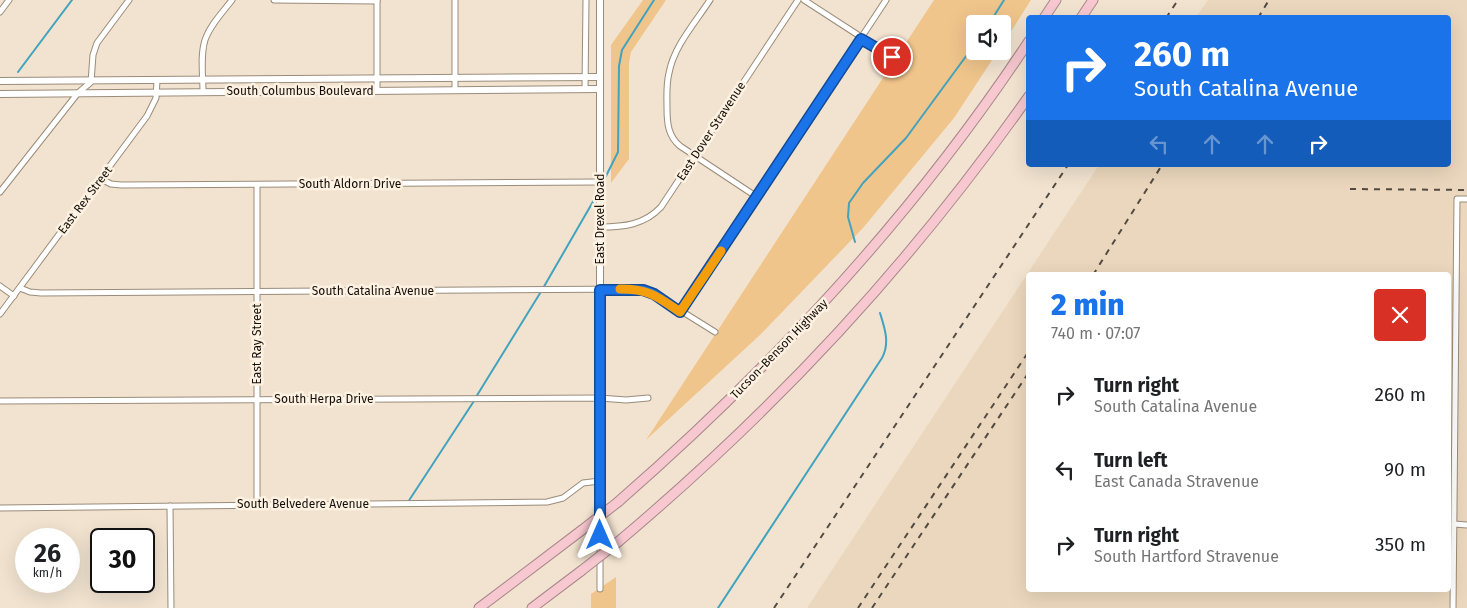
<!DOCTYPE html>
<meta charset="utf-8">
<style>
:root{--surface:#fff;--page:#f2f2f2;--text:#202124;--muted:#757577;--accent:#1a73e8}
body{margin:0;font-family:"Fira Sans",sans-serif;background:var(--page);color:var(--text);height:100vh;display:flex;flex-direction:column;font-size:19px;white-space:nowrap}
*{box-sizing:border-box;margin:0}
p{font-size:16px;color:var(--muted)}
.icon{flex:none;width:28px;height:28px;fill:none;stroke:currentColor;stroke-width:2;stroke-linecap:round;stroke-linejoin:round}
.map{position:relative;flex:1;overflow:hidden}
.sheet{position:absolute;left:1026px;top:272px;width:425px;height:320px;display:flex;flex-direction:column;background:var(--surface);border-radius:5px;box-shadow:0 5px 20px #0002}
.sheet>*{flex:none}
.guide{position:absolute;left:1026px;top:15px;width:425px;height:152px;border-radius:5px;box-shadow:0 5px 20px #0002;background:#1a73e8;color:#fff;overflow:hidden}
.tools{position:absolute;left:966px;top:15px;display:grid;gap:10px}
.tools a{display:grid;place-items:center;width:45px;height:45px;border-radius:5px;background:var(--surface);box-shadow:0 5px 20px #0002;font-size:25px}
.speed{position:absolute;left:15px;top:528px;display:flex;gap:10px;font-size:25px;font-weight:700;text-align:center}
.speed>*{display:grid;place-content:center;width:65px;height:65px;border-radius:50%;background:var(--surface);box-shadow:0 5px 20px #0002;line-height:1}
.speed small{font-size:12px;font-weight:400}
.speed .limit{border:2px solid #111;border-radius:8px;background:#fff;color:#111}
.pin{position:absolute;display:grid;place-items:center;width:42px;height:42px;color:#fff;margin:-21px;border:2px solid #fff;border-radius:50%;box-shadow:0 1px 5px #0007}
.me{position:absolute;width:55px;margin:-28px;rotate:0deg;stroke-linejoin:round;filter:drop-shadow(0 0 4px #0008)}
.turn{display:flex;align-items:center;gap:18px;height:105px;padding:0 25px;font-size:22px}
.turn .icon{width:65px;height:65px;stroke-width:2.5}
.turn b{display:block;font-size:35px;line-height:42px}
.lanes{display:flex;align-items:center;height:48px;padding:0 25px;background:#0003;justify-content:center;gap:25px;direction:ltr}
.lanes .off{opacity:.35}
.round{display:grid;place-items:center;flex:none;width:52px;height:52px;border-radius:5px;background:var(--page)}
.headline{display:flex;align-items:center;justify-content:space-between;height:85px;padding:0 25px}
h1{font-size:30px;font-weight:800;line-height:38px;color:var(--accent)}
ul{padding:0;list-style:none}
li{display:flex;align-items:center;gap:15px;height:75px;padding:0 25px}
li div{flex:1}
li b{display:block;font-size:19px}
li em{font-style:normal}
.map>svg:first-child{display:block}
</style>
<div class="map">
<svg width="1467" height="608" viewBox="0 0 1467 608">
<rect width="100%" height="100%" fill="#f2e3d0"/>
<!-- built -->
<path fill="#ebd7bd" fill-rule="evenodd" d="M 1208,0 L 1467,0 L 1467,608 L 807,608 L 1099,165 L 1449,165 L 1449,18 L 1196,17 ZM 1029,275 L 1449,275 L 1449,590 L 1029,590 Z"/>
<!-- green -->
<g fill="#f0c58c">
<polygon points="643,0 666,0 631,52 629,63 629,159 611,183 611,45"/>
<polygon points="934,0 1031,0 1003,44 1002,24 975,24 975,51 998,51 954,118 863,228 760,335 646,440"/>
<polygon points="616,577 616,608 591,608 591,594"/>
</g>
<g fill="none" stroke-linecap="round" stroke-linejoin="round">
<!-- stream -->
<g stroke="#42a3be" stroke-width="2">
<polyline points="989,24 1004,0"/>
<polyline points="18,72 72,0"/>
<polyline points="602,184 618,152 619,66 622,50 654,0"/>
<polyline points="855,242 848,217 849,203 863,183 906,138 975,44"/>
<polyline points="476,397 542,290 598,193"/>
<polyline points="408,502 474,401"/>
<path d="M 718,608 L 882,358 C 890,343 885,329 880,313"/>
</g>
<!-- minor casing -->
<g stroke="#9a8c7a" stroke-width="7">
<g id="minor">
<polyline points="274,0 377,1"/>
<polyline points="377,0 377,91"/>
<polyline points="455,0 455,90"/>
<path d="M 710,0 C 695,23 674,46 669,73 C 666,85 667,97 667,108 C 667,123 668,136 680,146 L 757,197"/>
<polyline points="804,0 892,57 896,58"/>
<polyline points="0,12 9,0"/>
<polyline points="585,89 586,0"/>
<path d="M 203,92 C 203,75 200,56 205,40 C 210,25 223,12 232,0"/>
<polyline points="101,179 111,184 121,185 600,182"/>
<polyline points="257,185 257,504"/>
<polyline points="0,192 78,93 91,82 93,55 97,43 129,0"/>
<path d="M 600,227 C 624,227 644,225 661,207 L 798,0"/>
<polyline points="0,286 14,296"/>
<polyline points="20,288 30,292 41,293 638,289 654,294 715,332"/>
<polyline points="681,311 886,0"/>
<polyline points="0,314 147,116 156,98 157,80"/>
<polyline points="0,401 600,398 626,400 648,398"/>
<polyline points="170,506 171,608"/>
<polyline points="0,508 547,502 563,498 583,483 600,481 600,589"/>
<polyline points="1454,524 1467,525"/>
<polyline points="1453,608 1457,199 1467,199"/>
</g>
</g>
<!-- tertiary casing -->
<g stroke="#9a8c7a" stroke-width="8">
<g id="tertiary">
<polyline points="0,81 600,77"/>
<polyline points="0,94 600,89"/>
<polyline points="600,481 600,0"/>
</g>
</g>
<!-- motorway casing -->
<g stroke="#a8878a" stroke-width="11">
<g id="motorway">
<polyline points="1044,18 1056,0"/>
<polyline points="1081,18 1093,0"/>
<path d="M 618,502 C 775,365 914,215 1029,41"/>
<path d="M 618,542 C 777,408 909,266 1029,96"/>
<polyline points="479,608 582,530"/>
<polyline points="532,608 581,571"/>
</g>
</g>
<!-- minor -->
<use href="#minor" stroke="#fff" stroke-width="5"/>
<!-- tertiary -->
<use href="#tertiary" stroke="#fff" stroke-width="6"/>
<!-- motorway -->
<use href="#motorway" stroke="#f7c8d0" stroke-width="9"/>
<!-- rail -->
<g stroke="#534b42" stroke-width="2" stroke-dasharray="6 6" stroke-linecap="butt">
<polyline points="1166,18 1178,0"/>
<polyline points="1258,18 1269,0"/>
<polyline points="1350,189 1467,190"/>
<polyline points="1093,275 1162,165"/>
<polyline points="774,608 1068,165"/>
<polyline points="858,608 1029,351"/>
<polyline points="872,608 1029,372"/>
</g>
<!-- motorway-bridge casing -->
<g stroke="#a8878a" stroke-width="11" stroke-linecap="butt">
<g id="motorway-bridge">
<polyline points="582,530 618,502"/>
<polyline points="581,571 618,542"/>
</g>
</g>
<!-- motorway-bridge -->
<use href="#motorway-bridge" stroke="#f7c8d0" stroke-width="9"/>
</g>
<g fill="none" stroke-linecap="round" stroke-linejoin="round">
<!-- route casing -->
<g stroke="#114b97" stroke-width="12">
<polyline id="route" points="600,535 600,290 643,290 654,294 680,312 861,39 892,57"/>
</g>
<!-- route -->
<use href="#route" stroke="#1a73e8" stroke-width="9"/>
<!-- slow -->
<path stroke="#f59e0b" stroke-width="9" d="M 620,289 C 649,289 657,296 680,312 L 721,251"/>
</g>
<g text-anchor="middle" stroke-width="5" stroke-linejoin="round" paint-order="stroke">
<!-- street labels -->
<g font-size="12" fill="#140f09" stroke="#fdf1e1">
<text x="300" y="95">South Columbus Boulevard</text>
<text transform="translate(711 131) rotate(-57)" y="4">East Dover Stravenue</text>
<text x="350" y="188">South Aldorn Drive</text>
<text transform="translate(85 200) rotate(-53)" y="4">East Rex Street</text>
<text transform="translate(600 219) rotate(-90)" y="4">East Drexel Road</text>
<text x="373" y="295">South Catalina Avenue</text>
<text transform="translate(257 344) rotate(-90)" y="4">East Ray Street</text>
<text transform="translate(779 349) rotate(-46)" y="4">Tucson–Benson Highway</text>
<text x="324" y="403">South Herpa Drive</text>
<text x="303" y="508">South Belvedere Avenue</text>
</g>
</g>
</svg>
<div class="tools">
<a><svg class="icon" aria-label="sound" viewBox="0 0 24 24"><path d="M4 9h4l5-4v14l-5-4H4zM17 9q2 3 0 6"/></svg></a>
</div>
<div class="speed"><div>26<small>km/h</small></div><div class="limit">30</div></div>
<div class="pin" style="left:892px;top:57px;background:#d93025"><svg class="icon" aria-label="arrive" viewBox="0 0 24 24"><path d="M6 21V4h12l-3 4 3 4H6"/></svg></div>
<svg class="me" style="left:600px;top:535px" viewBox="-20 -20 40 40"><path d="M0-17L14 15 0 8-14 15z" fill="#1a73e8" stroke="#fff" stroke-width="4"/></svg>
<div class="guide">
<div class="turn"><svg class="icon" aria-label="right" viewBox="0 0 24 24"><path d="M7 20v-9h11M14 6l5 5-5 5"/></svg><div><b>260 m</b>South Catalina Avenue</div></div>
<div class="lanes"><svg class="icon off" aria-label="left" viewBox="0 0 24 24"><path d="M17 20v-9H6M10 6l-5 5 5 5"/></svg><svg class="icon off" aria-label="ahead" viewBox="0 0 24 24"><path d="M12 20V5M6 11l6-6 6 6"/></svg><svg class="icon off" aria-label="ahead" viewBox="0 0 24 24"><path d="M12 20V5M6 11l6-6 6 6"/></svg><svg class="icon" aria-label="right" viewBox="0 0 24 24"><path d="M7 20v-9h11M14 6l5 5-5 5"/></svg></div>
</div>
<section class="sheet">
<div class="headline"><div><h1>2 min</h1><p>740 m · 07:07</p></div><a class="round" style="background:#d93025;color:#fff"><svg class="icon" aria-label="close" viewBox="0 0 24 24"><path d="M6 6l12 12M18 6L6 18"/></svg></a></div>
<ul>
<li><svg class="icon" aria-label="right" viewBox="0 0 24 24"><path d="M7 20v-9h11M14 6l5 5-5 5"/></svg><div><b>Turn right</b><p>South Catalina Avenue</p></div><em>260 m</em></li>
<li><svg class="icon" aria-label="left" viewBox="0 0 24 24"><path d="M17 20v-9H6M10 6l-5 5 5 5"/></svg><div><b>Turn left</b><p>East Canada Stravenue</p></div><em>90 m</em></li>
<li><svg class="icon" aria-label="right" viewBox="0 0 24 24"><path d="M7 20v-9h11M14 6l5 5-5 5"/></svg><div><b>Turn right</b><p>South Hartford Stravenue</p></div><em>350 m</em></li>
</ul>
</section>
</div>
